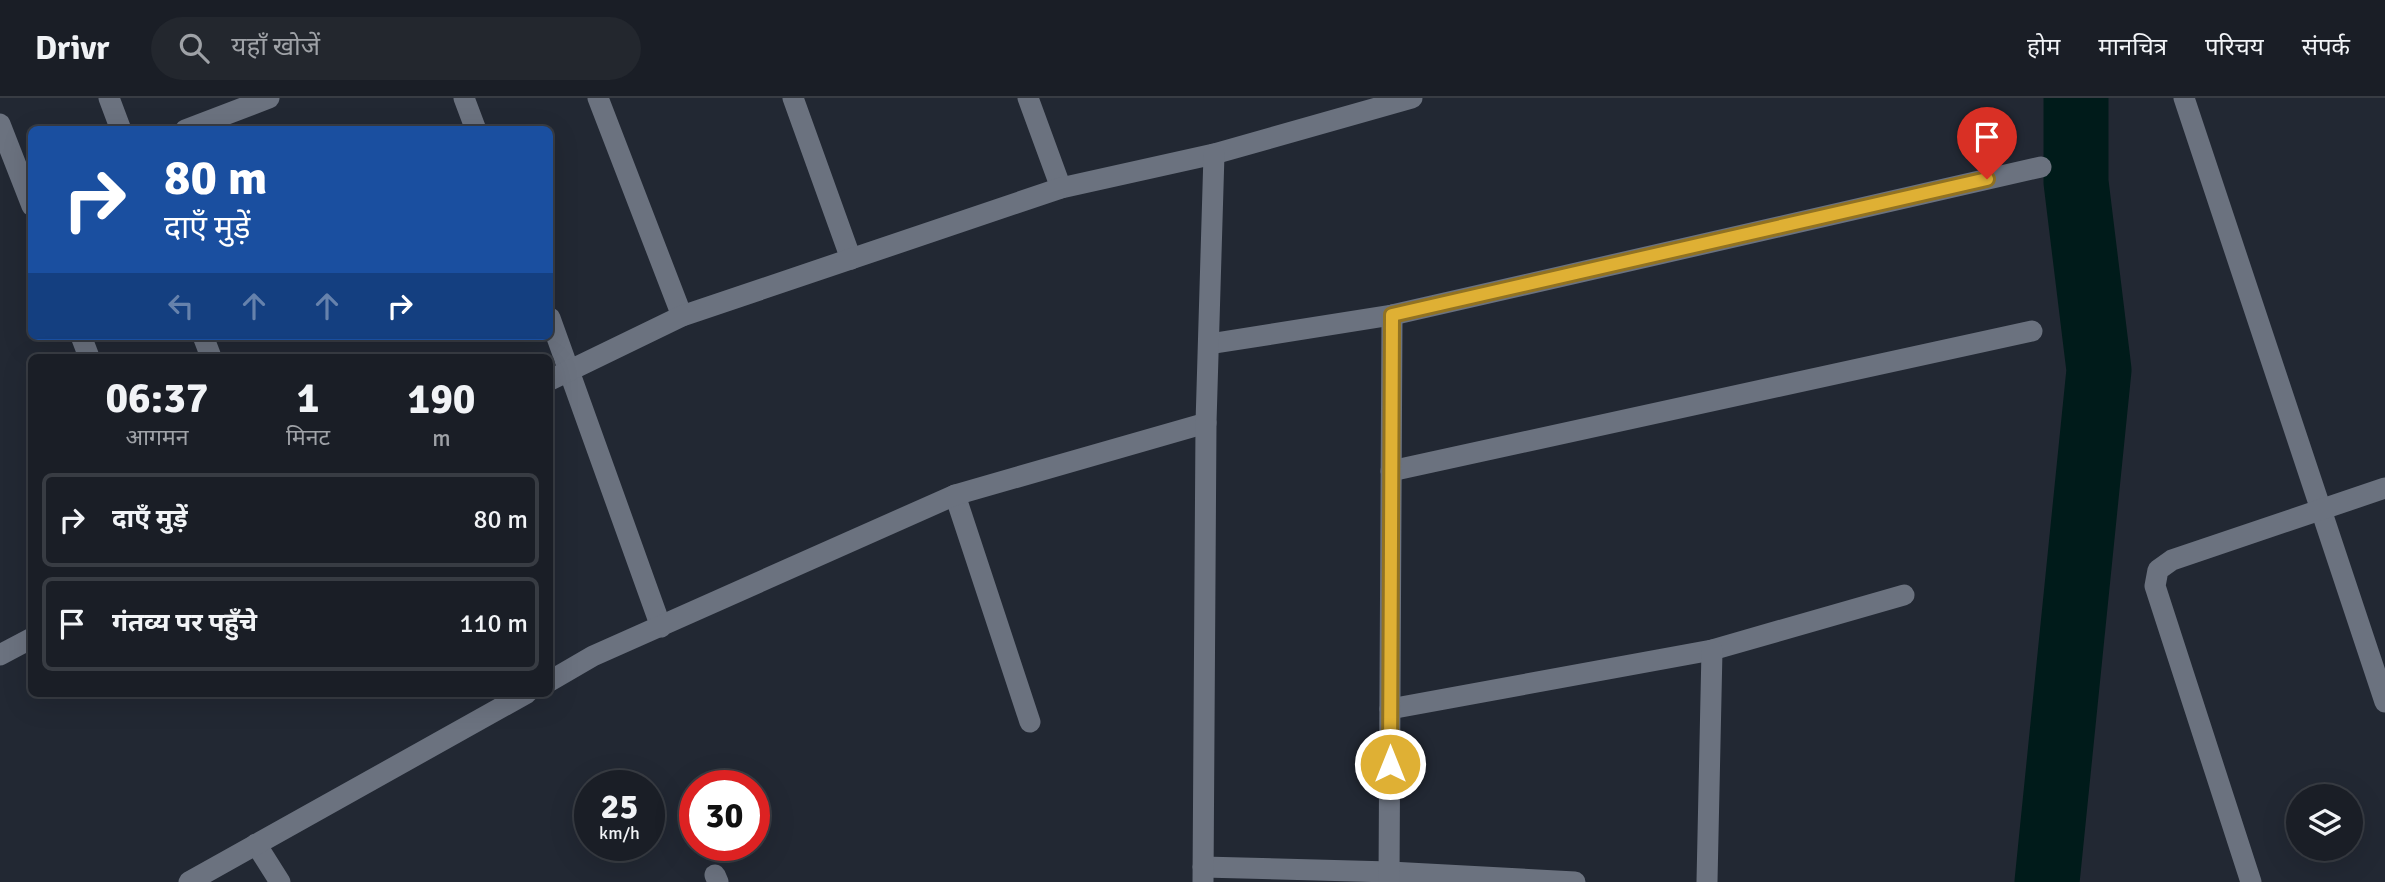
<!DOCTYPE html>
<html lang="hi">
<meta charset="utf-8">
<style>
:root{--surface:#1a1e26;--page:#23272e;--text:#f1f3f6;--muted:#9fa2a7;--line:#383c43}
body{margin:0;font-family:Signika,"Noto Sans Devanagari",sans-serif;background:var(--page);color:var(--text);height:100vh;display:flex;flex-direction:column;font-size:26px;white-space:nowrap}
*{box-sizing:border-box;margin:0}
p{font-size:23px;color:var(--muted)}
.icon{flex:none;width:38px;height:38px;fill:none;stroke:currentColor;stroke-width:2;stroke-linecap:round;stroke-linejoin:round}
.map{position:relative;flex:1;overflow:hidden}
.drawer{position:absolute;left:28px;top:256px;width:525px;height:343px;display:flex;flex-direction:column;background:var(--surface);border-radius:10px;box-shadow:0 7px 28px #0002,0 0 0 2px var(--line)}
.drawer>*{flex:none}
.hud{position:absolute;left:28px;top:28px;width:525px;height:214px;border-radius:10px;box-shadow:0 7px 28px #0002,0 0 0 2px var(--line);background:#1a4fa0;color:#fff;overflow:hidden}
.controls{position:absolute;left:2286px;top:686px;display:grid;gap:14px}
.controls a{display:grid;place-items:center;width:77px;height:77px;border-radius:50%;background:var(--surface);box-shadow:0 7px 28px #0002,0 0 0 2px var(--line);font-size:35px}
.speed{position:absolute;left:574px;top:672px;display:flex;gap:14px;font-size:35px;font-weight:700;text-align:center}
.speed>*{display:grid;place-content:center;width:91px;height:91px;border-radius:50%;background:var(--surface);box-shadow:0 7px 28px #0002,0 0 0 2px var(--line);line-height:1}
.speed small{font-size:18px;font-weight:400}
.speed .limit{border:10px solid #d22;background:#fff;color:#111}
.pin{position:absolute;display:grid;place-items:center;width:60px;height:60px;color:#fff;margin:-72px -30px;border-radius:50% 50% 50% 0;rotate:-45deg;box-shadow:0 0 7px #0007}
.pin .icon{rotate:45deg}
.me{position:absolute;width:77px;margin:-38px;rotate:0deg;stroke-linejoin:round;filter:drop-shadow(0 0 5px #0008)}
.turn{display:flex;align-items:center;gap:24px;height:147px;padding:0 21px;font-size:32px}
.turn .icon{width:91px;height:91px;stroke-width:2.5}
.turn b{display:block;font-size:49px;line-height:60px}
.lanes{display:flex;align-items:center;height:66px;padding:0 21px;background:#0003;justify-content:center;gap:35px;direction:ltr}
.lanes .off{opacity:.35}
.eta{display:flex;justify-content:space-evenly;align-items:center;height:119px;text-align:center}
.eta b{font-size:42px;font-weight:700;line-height:49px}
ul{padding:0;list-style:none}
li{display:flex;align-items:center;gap:21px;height:94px;margin:0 14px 10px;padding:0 7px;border:4px solid var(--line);border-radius:10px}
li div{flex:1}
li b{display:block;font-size:26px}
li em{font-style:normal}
header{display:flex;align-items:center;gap:42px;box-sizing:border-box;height:98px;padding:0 35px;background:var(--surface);border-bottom:2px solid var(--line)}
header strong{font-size:33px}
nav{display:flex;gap:38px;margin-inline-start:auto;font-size:24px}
.search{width:490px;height:63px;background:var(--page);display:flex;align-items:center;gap:18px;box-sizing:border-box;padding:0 24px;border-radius:38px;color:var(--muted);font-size:26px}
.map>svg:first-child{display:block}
</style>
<header>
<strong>Drivr</strong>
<div class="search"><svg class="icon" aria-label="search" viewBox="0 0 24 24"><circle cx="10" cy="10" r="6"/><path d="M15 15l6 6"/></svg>यहाँ खोजें</div>
<nav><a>होम</a><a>मानचित्र</a><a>परिचय</a><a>संपर्क</a></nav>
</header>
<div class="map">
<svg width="2385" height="784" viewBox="0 0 2385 784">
<rect width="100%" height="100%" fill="#222833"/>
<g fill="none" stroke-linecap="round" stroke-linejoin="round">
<!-- river -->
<polyline stroke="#001b1a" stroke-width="65" points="2047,784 2099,272 2076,84 2076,0"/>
<!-- lane -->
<g stroke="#6b727f" stroke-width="21">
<polyline points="955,397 1030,624"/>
<polyline points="715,777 718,784"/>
</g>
<!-- street -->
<g stroke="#6b727f" stroke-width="21">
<polyline points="109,0 121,32"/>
<polyline points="464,0 476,32"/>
<polyline points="598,0 682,218"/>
<polyline points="793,0 851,161"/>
<polyline points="1028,0 1061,90"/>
<polyline points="2184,0 2385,604"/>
<polyline points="0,26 32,108"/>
<polyline points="185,32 269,0"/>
<polyline points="550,220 661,529"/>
<polyline points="81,238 89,259"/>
<polyline points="203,238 211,259"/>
<polyline points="1209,246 1392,217 2041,69"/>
<polyline points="550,282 682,218 1061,90 1214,56 1412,0"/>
<polyline points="1391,373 2032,233"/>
<polyline points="0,557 32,540"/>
<polyline points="550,583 593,558 955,397 1206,325"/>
<polyline points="1390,611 1712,552 1904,497"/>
<polyline points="256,746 280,784"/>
<polyline points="1203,769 1390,774 1575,784"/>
<polyline points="189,784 527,595"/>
<polyline points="1203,784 1206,325 1214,56"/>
<polyline points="1389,784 1392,217"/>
<polyline points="1707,784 1712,552"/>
<polyline points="2251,784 2155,488 2158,472 2172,462 2385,390"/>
</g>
</g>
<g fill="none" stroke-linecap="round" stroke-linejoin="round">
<!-- route casing -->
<g stroke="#917222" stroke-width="18">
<polyline id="route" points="1390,666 1392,217 1987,81"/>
</g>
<!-- route -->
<use href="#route" stroke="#dfb034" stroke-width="12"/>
</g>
</svg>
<div class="controls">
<a><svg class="icon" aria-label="layers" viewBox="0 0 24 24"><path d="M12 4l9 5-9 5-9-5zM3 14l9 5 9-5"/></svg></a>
</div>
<div class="speed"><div>25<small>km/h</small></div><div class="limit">30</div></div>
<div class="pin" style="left:1987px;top:81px;background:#d93025"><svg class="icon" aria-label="arrive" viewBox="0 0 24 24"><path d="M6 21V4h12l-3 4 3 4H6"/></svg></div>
<svg class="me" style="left:1390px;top:666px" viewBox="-20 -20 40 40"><circle r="17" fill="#dfb034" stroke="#fff" stroke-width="3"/><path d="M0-11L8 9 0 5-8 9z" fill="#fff"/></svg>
<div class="hud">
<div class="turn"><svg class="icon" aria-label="right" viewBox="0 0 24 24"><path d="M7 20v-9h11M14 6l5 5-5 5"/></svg><div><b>80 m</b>दाएँ मुड़ें</div></div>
<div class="lanes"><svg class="icon off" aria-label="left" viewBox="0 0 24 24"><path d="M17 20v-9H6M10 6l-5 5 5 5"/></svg><svg class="icon off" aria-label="ahead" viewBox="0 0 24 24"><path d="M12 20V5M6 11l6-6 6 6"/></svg><svg class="icon off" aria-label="ahead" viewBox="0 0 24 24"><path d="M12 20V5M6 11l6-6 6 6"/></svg><svg class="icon" aria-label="right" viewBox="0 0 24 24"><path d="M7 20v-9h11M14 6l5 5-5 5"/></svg></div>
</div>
<section class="drawer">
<div class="eta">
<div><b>06:37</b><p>आगमन</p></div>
<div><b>1</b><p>मिनट</p></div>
<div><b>190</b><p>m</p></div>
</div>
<ul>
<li><svg class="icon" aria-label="right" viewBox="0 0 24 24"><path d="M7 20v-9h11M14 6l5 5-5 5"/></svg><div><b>दाएँ मुड़ें</b></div><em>80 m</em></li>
<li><svg class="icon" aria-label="arrive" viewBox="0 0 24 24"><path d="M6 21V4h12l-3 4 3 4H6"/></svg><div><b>गंतव्य पर पहुँचे</b></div><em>110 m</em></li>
</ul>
</section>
</div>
